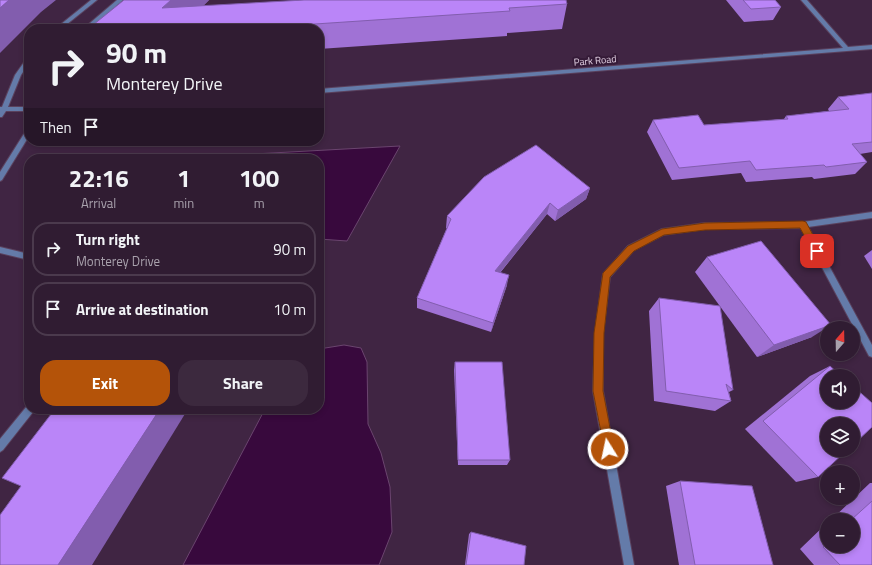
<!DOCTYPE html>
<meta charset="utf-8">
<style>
:root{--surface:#301c32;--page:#3c293e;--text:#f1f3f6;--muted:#a8a1ac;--line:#4b3a4d;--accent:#b45309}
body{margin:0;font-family:"Titillium Web",sans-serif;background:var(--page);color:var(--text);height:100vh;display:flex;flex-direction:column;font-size:15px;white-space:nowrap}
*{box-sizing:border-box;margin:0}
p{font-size:13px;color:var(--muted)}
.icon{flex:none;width:22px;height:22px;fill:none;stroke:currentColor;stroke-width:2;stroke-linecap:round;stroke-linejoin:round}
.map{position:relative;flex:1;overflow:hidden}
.sheet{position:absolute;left:24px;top:154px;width:300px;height:260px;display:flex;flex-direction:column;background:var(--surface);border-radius:16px;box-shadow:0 2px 6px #0003,0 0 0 1px var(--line)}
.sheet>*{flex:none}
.banner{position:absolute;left:24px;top:24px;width:300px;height:122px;border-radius:16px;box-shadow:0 2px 6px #0003,0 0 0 1px var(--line);background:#301c32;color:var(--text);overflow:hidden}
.needle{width:26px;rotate:20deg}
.controls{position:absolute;left:820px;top:321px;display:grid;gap:8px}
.controls a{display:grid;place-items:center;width:40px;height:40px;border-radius:50%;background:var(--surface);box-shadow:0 2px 6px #0003,0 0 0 1px var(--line);font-size:20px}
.pin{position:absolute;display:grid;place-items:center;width:34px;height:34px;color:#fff;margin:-17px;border-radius:8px;box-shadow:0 2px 6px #0006}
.me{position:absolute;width:44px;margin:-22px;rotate:350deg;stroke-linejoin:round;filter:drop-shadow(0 0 3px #0008)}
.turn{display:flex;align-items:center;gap:14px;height:84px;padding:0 16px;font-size:18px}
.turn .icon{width:52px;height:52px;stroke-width:2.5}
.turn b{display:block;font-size:28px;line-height:34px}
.then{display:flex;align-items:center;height:38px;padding:0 16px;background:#0003;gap:8px;font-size:15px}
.eta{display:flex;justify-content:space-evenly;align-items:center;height:68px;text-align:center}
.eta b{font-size:24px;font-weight:700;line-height:28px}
.button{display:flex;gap:8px;margin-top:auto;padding:8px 16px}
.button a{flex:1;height:46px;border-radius:16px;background:var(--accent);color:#fff;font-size:16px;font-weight:700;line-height:46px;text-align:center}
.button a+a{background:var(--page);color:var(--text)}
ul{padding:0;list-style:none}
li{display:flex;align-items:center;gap:12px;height:54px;margin:0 8px 6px;padding:0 8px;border:2px solid var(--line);border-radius:16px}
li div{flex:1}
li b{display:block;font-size:15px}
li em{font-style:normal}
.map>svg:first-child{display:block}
</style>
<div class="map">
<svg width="872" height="565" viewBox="0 0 872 565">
<rect width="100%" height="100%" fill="#402543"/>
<!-- water -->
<g fill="#38093d" stroke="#6b456f">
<polygon points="400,146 347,241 319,239 319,159 162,159"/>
<polygon points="344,345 361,348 367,362 368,424 381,453 390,487 392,532 379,565 183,565 265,409 319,409 319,349"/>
</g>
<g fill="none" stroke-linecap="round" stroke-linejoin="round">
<!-- minor casing -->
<g stroke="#5a415d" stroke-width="2">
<g id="minor">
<polygon points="91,0 97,0 61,29 55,29"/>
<polygon points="117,0 123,0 89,29 83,29"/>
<polygon points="801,0 807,0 848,47 872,45 872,49 319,93 319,89 843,48"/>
<polygon points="29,57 29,63 21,75 8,107 29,107 29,111 6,111 2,117 0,117 0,107 2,107 15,75 27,58"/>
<polygon points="27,129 29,129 29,136 2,180 0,181 0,172"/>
<polygon points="872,212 872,218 808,227 872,345 872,357 869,356 801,228 705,229 663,235 634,250 610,277 603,333 603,391 634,565 624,565 593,391 595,333 603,274 628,246 662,229 705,223 803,222"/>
<polygon points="0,247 29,254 29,260 0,253"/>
<polygon points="29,405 29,409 35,409 33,412 3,450 0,452 0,439 27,406"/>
</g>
</g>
<!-- minor -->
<use href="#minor" fill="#647ba9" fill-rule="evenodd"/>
</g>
<!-- wall -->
<g fill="#a072d5">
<polygon points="124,0 209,0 203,6 567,4 562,29 507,33 507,36 319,49 319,29 96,29 93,25"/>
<polygon points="726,0 775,0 781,7 773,20 744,22"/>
<polygon points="872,93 872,152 860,154 867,162 855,174 814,179 812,177 746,182 741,173 672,180 647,132 653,120 704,125 784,119 786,116 829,111 828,109 838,97"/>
<polygon points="590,188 586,199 555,221 547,214 500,273 507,285 491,332 417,308 417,298 447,228 446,228 447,216"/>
<polygon points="872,250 872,269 864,256"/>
<polygon points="707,257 812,337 757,357 695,272"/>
<polygon points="659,298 733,390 729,392 731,401 715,411 654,401 649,311"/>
<polygon points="455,362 510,460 507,465 458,465 454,370"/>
<polygon points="830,366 818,477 796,482 745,429 810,376"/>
<polygon points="680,481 773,565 679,565 666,486"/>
<polygon points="870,483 872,483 872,565 814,565 800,549 827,523 827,546 853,520 831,520"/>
<polygon points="471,532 524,565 465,565 469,534"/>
</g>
<!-- shaded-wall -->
<g fill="#825dae">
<polygon points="9,0 56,0 41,12 0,53 0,8"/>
<polygon points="171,0 209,0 179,29 162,8"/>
<polygon points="590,188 586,199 555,221 558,210"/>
<polygon points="550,203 547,214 493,281 495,271"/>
<polygon points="509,275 507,285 491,332 493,323"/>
<polygon points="831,325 812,337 757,357 774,345"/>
<polygon points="160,409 188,409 92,565 58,565"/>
</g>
<!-- building -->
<g fill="#ba85f8" stroke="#825dae">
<polygon points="0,0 9,0 0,8"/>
<polygon points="124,0 171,0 162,8 304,0 566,0 567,4 509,8 510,11 240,29 109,29 93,25"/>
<polygon points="743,0 775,0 781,7 751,9"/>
<polygon points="872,93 872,142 852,144 867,162 826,167 824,165 756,170 750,161 679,168 653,120 698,115 704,125 788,119 786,116 849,109 838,97"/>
<polygon points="536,145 590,188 558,210 550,203 495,271 509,275 493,323 417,298 451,219 447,216 484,177"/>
<polygon points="761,241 831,325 774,345 707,257"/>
<polygon points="659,298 720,306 733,390 726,384 731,401 666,391"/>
<polygon points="455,362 502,362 510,460 458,460"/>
<polygon points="830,366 841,376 827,376 827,402 853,402 853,386 872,403 872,427 853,445 853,424 827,424 827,450 847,450 818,477 763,421"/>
<polygon points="55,409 160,409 58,565 0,565 0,515 21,486 2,478"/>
<polygon points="680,481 752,486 773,565 695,565"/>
<polygon points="872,501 872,565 840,565 823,547 827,543 827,546 853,546 853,520 851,520"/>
<polygon points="471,532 526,546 524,565 466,565"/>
</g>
<!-- route -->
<polygon fill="#b45309" stroke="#753606" points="803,221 806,222 820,248 821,251 820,253 814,253 800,228 705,230 664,235 634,251 610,277 604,333 603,391 614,449 612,453 608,455 605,453 593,391 594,333 603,273 628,246 662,229 705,223"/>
<g text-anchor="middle" stroke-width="4" stroke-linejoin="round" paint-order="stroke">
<!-- far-street labels -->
<g font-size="10" fill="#e2d1e3" stroke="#351b38">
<text transform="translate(595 60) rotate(-5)" y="4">Park Road</text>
</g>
</g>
</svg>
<div class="controls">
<a><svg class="needle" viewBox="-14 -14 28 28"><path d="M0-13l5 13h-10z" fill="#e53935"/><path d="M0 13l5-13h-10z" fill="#a8a1ac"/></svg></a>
<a><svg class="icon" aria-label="sound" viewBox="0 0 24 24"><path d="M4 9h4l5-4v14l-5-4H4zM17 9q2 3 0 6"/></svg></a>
<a><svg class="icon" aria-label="layers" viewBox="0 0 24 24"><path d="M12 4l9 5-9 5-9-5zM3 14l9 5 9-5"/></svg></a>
<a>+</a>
<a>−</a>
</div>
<div class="pin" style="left:817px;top:251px;background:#d93025"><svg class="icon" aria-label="arrive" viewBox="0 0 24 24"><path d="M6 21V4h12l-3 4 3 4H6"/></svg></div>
<svg class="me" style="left:608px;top:449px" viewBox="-20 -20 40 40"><circle r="17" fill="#b45309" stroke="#fff" stroke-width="3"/><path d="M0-11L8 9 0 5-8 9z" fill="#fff"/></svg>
<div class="banner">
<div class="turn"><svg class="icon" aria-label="right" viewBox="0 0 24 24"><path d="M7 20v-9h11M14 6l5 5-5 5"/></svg><div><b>90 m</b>Monterey Drive</div></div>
<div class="then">Then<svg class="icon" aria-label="arrive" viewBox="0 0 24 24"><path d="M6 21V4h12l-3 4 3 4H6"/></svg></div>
</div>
<section class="sheet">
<div class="eta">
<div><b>22:16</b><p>Arrival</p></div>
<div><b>1</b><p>min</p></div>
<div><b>100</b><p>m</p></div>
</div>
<ul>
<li><svg class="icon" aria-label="right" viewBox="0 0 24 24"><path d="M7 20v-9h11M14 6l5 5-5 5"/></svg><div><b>Turn right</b><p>Monterey Drive</p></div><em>90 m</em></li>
<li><svg class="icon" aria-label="arrive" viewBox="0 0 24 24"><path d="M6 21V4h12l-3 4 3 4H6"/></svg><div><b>Arrive at destination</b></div><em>10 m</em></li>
</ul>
<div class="button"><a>Exit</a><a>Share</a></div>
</section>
</div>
